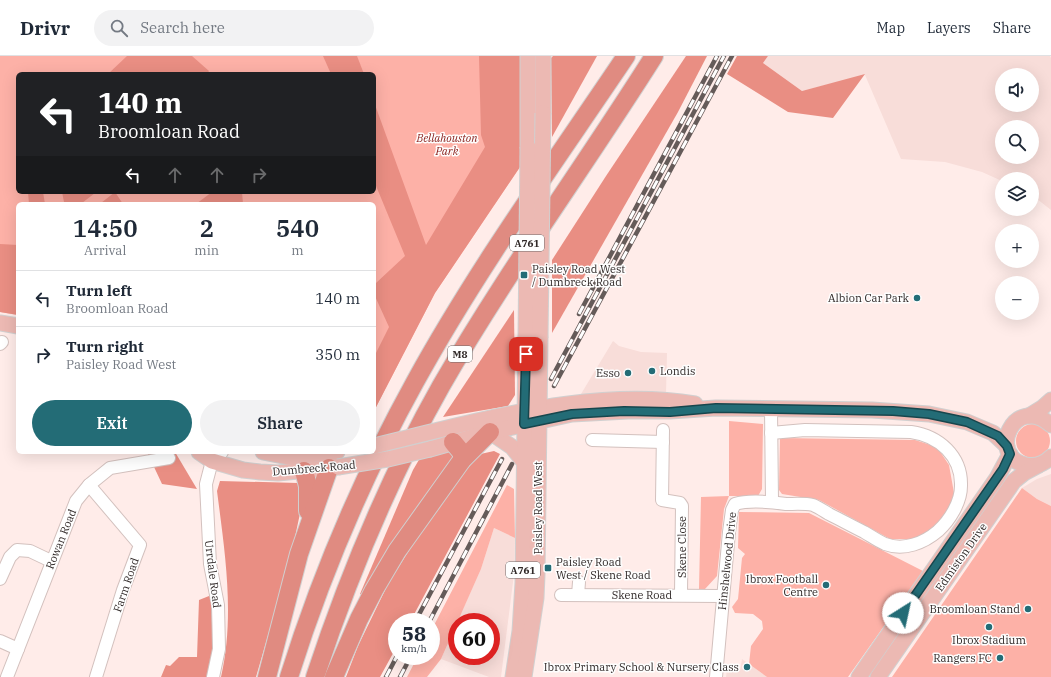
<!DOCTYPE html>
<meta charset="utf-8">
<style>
:root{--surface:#fff;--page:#f2f2f3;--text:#1f2937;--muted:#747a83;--line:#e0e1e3;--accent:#236c76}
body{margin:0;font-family:"IBM Plex Serif",serif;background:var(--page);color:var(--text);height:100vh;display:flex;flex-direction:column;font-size:15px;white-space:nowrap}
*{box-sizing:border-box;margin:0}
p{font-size:13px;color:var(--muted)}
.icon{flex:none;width:22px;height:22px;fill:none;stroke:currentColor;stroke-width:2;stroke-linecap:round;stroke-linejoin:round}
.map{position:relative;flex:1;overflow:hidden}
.details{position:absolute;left:16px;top:146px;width:360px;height:252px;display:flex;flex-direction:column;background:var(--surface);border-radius:6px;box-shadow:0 4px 16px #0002}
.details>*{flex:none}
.banner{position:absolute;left:16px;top:16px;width:360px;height:122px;border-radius:6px;box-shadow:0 4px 16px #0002;background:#202124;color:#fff;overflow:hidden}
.buttons{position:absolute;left:995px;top:12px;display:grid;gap:8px}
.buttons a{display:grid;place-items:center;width:44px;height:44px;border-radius:50%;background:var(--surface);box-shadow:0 4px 16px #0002;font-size:20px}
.speed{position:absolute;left:388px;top:557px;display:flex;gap:8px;font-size:20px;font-weight:700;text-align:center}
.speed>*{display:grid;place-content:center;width:52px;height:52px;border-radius:50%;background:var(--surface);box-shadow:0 4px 16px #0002;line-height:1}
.speed small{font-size:10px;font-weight:400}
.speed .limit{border:6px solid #d22;background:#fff;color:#111}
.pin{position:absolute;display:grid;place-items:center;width:34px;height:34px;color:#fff;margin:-17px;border-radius:8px;box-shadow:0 2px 6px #0006}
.me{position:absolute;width:44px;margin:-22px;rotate:35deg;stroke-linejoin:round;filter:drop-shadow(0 0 3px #0008)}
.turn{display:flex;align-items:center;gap:14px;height:84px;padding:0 16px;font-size:18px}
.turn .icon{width:52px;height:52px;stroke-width:2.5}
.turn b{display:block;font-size:28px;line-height:34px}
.lanes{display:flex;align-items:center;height:38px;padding:0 16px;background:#0003;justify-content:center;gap:20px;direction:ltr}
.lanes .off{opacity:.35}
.eta{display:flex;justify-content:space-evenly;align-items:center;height:68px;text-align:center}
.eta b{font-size:24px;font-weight:600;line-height:28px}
.primary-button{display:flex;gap:8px;margin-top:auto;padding:8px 16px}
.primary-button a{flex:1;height:46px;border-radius:24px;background:var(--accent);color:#fff;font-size:16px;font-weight:600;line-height:46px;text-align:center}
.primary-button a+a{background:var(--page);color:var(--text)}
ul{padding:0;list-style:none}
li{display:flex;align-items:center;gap:12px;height:56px;padding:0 16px;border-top:1px solid var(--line)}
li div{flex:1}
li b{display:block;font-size:15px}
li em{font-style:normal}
header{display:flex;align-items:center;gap:24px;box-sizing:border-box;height:56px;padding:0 20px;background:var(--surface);border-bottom:1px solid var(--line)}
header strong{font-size:19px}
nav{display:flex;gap:22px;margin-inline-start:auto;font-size:14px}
.search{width:280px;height:36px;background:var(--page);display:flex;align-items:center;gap:10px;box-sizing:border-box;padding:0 14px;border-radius:22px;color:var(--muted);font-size:15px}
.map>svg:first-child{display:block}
</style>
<header>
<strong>Drivr</strong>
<div class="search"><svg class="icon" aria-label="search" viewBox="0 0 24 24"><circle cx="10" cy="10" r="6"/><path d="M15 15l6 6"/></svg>Search here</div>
<nav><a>Map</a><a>Layers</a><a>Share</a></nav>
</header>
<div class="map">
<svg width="1051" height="621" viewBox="0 0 1051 621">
<rect width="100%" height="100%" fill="#ffece9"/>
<!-- built -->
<g fill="#f8ddd9" fill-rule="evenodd">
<path d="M 768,0 L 1050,0 L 1051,2 L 1051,154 L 1032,139 L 1032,123 L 1002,123 L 1002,125 L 982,116 L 945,106 L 901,103 L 865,19 L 802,35 L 763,7 ZM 1002,19 L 1032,19 L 1032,49 L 1002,49 ZM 1002,71 L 1032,71 L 1032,101 L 1002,101 Z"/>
<polygon points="613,285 619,290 641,296 667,297 666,338 581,338"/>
<polygon points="1051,418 1051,450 1037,443 1022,432 1037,423"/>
<polygon points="494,472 515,482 514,518 501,621 489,621 441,603 457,567 457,600 491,600 491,566 457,566 481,513"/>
<polygon points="742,603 749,608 767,621 726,621 727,614 740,615"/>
</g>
<!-- green -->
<g fill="#fdb1a7" fill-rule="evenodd">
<path d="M 0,0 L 521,0 L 520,111 L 435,237 L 374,355 L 374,148 L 18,148 L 18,259 L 0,256 ZM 18,18 L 374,18 L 374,136 L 18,136 Z"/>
<polygon points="729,365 763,368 762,433 758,440 729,440 724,453 717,520 705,533 699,533 701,441 729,440"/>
<circle cx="1033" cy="385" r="17"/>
<polygon points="780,382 915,384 937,391 949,409 954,437 948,456 937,470 917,483 890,483 819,444 782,438 779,434"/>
<polygon points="507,429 514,433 515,482 494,472 481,513 441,603 427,621 407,621 418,600 431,600 431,575"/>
<polygon points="1022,432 1037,443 1051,450 1051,621 892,621"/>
<polygon points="739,456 809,457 923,515 848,621 767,621 749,608 751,590 763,573 762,565 753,558 735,557 732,551 738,543 742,502 745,498 738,492"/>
</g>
<!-- forest -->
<g fill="#e98e83">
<polygon points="127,0 192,0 209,15 207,18 108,18"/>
<polygon points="323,0 357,0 364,18 331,18"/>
<polygon points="479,0 521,0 520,111 435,237 374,355 374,301 389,271 374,238 374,226 376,227 405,200 374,125 374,46 426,189 485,91 481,79"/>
<polygon points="553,0 597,0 552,81 551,2"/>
<polygon points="686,0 707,0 678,56 552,277 552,204 606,120"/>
<polygon points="737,0 768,0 763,7 802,35 865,18 833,62 788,56 727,18"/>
<polygon points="28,136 43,136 45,148 29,148"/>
<polygon points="62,136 95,136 95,137 82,147 64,146"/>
<polygon points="115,136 123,148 101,148 101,147"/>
<polygon points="212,136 242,136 243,148 196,148"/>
<polygon points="0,188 18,189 18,259 0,256"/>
<polygon points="514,254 515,339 508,350 443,361"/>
<polygon points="451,394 455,398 451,409 367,541 360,538 413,414 420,402"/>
<polygon points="494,395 500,398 410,566 397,566 397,590 380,621 346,621 358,590 388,528 428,464 476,399"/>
<polygon points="147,396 175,396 197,433 162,428"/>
<path d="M 220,425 L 298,427 L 302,448 L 291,500 L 256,621 L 221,621 C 235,560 225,497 217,435 Z"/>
<polygon points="209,540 211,541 213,597 208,621 161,621 166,609 170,610 179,601 197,601 199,544"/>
</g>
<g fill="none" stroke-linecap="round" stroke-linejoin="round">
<!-- minor casing -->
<g stroke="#d3c1be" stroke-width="14">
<g id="minor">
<polyline points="0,288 2,286"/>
<polyline points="771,353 772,445"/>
<polyline points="663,374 662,444 680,447 682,450 681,539"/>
<polyline points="592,384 663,386"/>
<polyline points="89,429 140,489 123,534 96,621"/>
<polyline points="0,523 10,501 17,494 30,495 51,505"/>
<polyline points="561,539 722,540"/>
<polyline points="578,539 579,526"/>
<polyline points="0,585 18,593"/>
<polyline points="7,621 76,445 89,429 110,412 169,402"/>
<polyline points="213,621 219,593 218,549 210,508 206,428 212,405 222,396"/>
<path d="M 716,621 L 729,476 L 732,454 L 735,448 C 748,444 772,446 786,448 C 794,448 804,447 813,449 C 818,451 824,455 829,458 C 841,464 852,470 864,476 C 871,480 878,485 885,488 C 904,495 924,487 938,475 C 950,464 961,446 961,430 C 962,400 939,380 911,376 L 805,374 L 771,377"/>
</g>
</g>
<!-- major casing -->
<g stroke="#d1d0d0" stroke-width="17">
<g id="major">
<polyline points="543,57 543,0"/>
<polyline points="528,91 528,0"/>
<polyline points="0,267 18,270"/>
<polyline points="1029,360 1042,352 1051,344"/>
<path d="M 1051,369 C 1014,336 986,401 1026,409 C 1036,411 1044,408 1051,401"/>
<path d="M 439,374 C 520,354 613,334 695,348"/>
<polyline points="490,376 512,391 524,406"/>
<polyline points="430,393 490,376 572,358 628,355 670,355 716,352 872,354 929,358 967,366 993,377 1007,390"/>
<polyline points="199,396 212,405 243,414 260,416 278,417 338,411"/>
<polyline points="263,396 288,401 337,396"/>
<polyline points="513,621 520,575 523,527 526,282"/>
<polyline points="524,621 536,542 537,519 540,282"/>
<polyline points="859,621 997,422 1010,398"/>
<polyline points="878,621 1014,425 1024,417 1039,409"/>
</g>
</g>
<!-- highway casing -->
<g stroke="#d1d0d0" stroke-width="20">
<g id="highway">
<polyline points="453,386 462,397 462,404"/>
<polyline points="304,415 308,430 308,455"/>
<polyline points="267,621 299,498 329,412"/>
<path d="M 289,621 C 321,519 363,420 415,326 C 477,213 554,107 626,0"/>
<path d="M 315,621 C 348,521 389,422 441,330 C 506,217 584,111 654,0"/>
<polyline points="334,621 359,563 374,534 397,495 462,404 490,376"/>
</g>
</g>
<!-- minor -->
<use href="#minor" stroke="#fff" stroke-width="12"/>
<!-- major -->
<use href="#major" stroke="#ecb9b3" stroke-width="15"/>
<!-- highway -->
<use href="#highway" stroke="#e08b81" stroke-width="18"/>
<!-- rail casing -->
<g stroke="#655b59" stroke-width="4.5">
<g id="rail">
<polyline points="579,258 717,0"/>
<polyline points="551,323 724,0"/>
<polyline points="554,330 732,0"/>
<polyline points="415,566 502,403"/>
<polyline points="429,566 512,408"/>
<polyline points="386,621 397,600"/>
<polyline points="400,621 411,600"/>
</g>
</g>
<!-- rail -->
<use href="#rail" stroke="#fefefe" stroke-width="3" stroke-dasharray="9" stroke-linecap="butt"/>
<!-- major-bridge casing -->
<g stroke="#d1d0d0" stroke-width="17" stroke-linecap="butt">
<g id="major-bridge">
<polyline points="526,282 528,91"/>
<polyline points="540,282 543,57"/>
<polyline points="374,390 439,374"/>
<polyline points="338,411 388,403 430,393"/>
</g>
</g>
<!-- major-bridge -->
<use href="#major-bridge" stroke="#ecb9b3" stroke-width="15"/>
</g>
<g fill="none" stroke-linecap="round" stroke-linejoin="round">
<!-- route casing -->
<g stroke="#17464d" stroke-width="10">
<polyline id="route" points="526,298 524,368 572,358 624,355 670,356 716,352 893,355 929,358 967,366 998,380 1007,390 1010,398 1003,413 903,557"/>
</g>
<!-- route -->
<use href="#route" stroke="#236c76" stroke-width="7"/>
</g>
<!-- markers -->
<g fill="#236c76" stroke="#fefefe" stroke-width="1.5">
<rect x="520" y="215" width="8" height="8" rx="2"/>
<circle cx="917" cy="242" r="4"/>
<circle cx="652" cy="315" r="4"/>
<circle cx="628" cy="317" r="4"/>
<rect x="544" y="508" width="8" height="8" rx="2"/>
<circle cx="826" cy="529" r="4"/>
<circle cx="1028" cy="553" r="4"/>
<circle cx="989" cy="571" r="4"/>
<circle cx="1000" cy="602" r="4"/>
<circle cx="747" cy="611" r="4"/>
</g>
<g text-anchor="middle" stroke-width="3" stroke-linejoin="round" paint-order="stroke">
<!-- shield labels -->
<g fill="#fefefe" stroke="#6e6968" stroke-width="1">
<rect x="510" y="179" width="34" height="16" rx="3"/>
<rect x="448" y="290" width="24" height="16" rx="3"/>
<rect x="506" y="506" width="34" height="16" rx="3"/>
</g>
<g font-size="10" font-weight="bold" fill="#302928">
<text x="527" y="191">A761</text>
<text x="460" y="302">M8</text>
<text x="523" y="518">A761</text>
</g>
<!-- park labels -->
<g font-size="11" font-style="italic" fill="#891e1a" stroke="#fefefe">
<text x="447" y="86">Bellahouston<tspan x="447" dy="13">Park</tspan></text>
</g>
<!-- poi labels -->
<g font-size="11" fill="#302928" stroke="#fefefe" text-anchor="end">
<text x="532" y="217" text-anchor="start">Paisley Road West<tspan x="532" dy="13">/ Dumbreck Road</tspan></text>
<text x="909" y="246">Albion Car Park</text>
<text x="660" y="319" text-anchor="start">Londis</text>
<text x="620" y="321">Esso</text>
<text x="556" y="510" text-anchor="start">Paisley Road<tspan x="556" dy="13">West / Skene Road</tspan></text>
<text x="818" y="527">Ibrox Football<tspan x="818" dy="13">Centre</tspan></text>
<text x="1020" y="557">Broomloan Stand</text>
<text x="989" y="588" text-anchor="middle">Ibrox Stadium</text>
<text x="992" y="606">Rangers FC</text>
<text x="739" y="615">Ibrox Primary School &amp; Nursery Class</text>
</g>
<!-- street labels -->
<g font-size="11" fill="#302928" stroke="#fefefe">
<text transform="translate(314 412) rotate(-5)" y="4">Dumbreck Road</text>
<text transform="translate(538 452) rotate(-90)" y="4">Paisley Road West</text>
<text transform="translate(61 483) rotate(-68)" y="4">Rowan Road</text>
<text transform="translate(682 491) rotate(-90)" y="4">Skene Close</text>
<text transform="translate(961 501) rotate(-55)" y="4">Edmiston Drive</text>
<text transform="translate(727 505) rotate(-84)" y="4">Hinshelwood Drive</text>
<text transform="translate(213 518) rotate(83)" y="4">Urrdale Road</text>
<text transform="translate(126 529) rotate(-71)" y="4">Farm Road</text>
<text x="642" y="543">Skene Road</text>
</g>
</g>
</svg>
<div class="buttons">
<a><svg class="icon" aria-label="sound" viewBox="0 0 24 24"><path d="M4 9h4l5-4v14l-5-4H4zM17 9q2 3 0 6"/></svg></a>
<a><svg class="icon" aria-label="search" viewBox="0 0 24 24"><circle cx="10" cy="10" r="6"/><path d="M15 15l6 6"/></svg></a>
<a><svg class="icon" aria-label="layers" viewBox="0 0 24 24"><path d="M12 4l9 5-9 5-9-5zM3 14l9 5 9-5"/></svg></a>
<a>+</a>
<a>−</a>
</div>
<div class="speed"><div>58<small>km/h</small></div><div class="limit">60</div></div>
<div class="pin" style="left:526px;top:298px;background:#d93025"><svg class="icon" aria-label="arrive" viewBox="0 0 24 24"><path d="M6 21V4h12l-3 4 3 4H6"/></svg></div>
<svg class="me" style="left:903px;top:557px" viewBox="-20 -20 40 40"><circle r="19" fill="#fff"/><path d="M0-13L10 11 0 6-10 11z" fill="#236c76"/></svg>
<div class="banner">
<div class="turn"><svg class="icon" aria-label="left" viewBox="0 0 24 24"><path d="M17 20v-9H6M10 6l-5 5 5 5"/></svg><div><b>140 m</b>Broomloan Road</div></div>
<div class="lanes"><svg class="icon" aria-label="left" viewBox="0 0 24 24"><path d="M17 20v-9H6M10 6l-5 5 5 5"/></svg><svg class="icon off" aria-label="ahead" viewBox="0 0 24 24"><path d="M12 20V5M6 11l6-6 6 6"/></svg><svg class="icon off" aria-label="ahead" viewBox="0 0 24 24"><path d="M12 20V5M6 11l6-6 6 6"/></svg><svg class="icon off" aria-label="right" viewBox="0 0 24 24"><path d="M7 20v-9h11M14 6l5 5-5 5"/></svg></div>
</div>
<section class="details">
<div class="eta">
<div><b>14:50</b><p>Arrival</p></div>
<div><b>2</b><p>min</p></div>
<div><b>540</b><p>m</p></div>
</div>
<ul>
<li><svg class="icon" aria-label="left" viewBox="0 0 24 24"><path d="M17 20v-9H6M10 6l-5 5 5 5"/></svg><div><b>Turn left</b><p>Broomloan Road</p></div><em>140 m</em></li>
<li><svg class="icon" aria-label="right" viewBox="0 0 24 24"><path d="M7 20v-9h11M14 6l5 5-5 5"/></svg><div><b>Turn right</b><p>Paisley Road West</p></div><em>350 m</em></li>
</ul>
<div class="primary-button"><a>Exit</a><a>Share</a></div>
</section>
</div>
